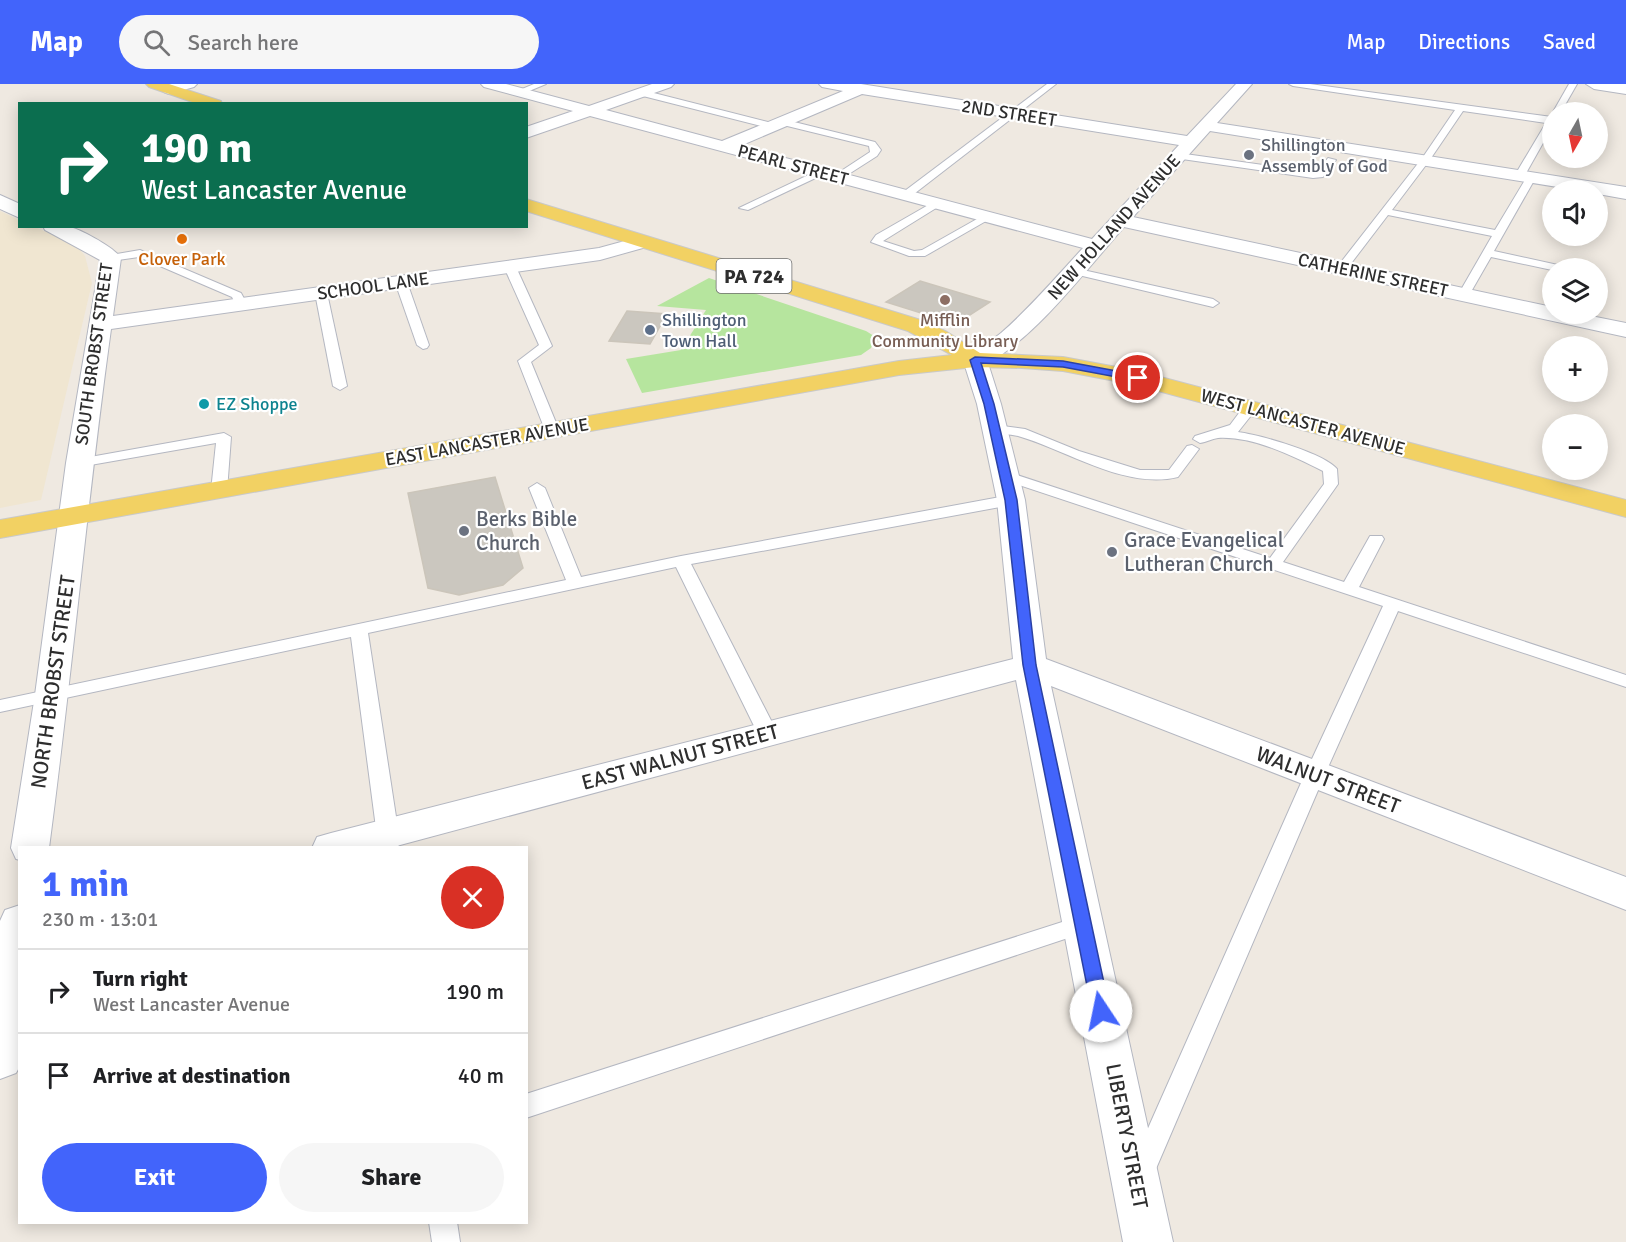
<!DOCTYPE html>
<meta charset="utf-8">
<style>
:root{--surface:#fff;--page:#f6f6f6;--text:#202124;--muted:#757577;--line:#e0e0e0;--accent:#4264fb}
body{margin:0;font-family:Signika,sans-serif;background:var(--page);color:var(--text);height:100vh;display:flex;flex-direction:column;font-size:22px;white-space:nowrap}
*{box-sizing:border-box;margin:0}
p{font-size:20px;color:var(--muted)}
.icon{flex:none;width:33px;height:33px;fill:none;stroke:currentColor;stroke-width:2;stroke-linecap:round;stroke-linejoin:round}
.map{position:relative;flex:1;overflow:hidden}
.details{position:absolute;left:18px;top:762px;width:510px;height:378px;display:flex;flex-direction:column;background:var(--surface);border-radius:0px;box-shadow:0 3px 15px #0003}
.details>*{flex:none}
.guide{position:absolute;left:18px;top:18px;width:510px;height:126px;border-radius:0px;box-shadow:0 3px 15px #0003;background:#0b6e4f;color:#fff;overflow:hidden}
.needle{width:39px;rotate:189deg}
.buttons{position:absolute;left:1542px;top:18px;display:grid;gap:12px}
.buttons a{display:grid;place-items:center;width:66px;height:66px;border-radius:50%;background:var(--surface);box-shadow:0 3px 15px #0003;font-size:30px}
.pin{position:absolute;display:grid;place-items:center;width:51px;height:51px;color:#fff;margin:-26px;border:3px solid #fff;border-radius:50%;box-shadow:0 2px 6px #0007}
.me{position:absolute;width:66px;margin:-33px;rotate:349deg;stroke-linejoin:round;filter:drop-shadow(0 0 4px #0008)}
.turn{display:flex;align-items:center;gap:21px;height:126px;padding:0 24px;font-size:27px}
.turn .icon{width:78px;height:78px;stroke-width:2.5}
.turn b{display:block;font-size:42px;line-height:51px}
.round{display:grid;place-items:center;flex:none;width:63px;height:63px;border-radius:32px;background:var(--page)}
.overview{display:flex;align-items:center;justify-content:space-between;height:102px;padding:0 24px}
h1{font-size:36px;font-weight:800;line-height:45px;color:var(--accent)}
.cta{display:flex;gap:12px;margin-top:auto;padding:12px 24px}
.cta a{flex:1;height:69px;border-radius:36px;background:var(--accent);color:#fff;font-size:24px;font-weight:800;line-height:69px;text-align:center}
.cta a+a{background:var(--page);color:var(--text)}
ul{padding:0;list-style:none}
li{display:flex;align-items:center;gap:18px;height:84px;padding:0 24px;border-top:2px solid var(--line)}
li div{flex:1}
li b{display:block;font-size:22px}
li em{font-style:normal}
header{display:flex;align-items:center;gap:36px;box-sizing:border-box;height:84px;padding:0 30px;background:var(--accent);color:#fff}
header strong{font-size:28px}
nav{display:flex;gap:33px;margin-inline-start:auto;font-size:21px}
.search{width:420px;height:54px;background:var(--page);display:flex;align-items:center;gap:15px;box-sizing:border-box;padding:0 21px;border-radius:33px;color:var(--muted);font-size:22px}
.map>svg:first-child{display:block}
</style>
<header>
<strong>Map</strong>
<div class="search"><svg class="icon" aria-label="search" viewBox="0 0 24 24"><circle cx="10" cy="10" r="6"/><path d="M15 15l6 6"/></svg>Search here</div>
<nav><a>Map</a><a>Directions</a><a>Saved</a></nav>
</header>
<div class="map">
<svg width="1626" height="1158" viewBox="0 0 1626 1158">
<rect width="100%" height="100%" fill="#efe9e1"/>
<!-- education -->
<polygon fill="#f0e6d1" points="0,127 19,136 20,142 35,143 76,161 85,172 92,199 41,416 0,424"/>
<!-- green -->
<polygon fill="#b6e59e" points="709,194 866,247 874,252 875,256 871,264 861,271 642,309 626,275 681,266 706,226 657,222"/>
<!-- building -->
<g fill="#cbc7bf" stroke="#cbc5ba" stroke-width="1.5">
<polygon points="920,197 990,218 956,240 886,218"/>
<polygon points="627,227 667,230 650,260 609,257"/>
<polygon points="495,393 523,484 503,501 459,511 428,504 408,409"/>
</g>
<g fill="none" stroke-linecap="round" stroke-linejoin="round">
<!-- lane casing -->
<g stroke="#b4b7c1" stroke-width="2">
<g id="lane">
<polygon points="534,0 546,0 522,10 515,8"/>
<polygon points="1047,0 1056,0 910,113 902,113 902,109"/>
<polygon points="1289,0 1310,0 1552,33 1552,43 1525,91 1520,94 1515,91 1546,39 1463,27 1429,77 1392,126 1495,146 1528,91 1534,91 1536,93 1494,167 1558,181 1564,184 1552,186 1491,173 1468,213 1460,213 1458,211 1492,152 1388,131 1346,186 1338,186 1338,182 1423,73 1455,26 1293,2"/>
<polygon points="1569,0 1577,0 1561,28 1553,28"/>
<polygon points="642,6 776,40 777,42 773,45 639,11 639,7"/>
<polygon points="782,35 875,58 881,66 877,72 841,95 835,95 835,91 870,68 869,62 779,40 779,36"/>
<polygon points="1178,69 1313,88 1317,88 1328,74 1336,76 1323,93 1313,94 1175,74 1173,72"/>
<polygon points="821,85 824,86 824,90 748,126 739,124"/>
<polygon points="937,116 941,117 941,121 883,157 914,167 922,166 984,131 993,133 925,172 909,172 871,158 876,151"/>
<polygon points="140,166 241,209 247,220 245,223 237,223 232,213 139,173 111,177 105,174 111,171"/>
<polygon points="510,180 516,183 552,262 531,278 559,346 557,349 552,350 545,346 518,277 539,261 504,183"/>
<polygon points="1074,184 1213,215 1219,219 1213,223 1070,189 1070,185"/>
<polygon points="401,195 407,198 429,261 427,264 423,265 417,261 395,198"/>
<polygon points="321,205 327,209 347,302 340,306 333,302 315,209"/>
<path d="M 1250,320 L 1257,324 L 1238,348 C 1260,351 1324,369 1337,385 L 1338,400 L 1283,478 L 1344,498 L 1370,452 L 1382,452 L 1384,455 L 1359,503 L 1626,591 L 1626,603 L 1398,527 L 1325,690 L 1152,1094 L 1143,1098 L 1134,1094 L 1130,1085 L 1305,690 L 1383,522 L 1001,395 L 999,392 L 1001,389 L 1011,389 L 1270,474 L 1324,400 L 1323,387 C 1293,372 1253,352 1218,354 C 1212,355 1206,358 1200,359 L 1193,355 L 1195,352 L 1230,341 L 1245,321 Z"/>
<path d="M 995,341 L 1025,345 L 1079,367 L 1140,386 L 1169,386 L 1187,362 L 1192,361 L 1199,365 L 1178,393 C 1125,406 1067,366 1018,352 C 1009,350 999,350 990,348 L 988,345 Z"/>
<polygon points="224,349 231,353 227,407 219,412 211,407 216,359 79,383 72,379 79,375"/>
<polygon points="537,399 545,404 581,493 681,472 1011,411 1019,416 1011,421 691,480 778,650 775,655 768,657 761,655 758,650 676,483 368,549 400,759 397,764 381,764 378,759 351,553 0,628 0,616 566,496 529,404"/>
<polygon points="1084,831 1092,834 1095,840 1092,846 526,1034 526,1010"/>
<polygon points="429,1138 457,1138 460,1158 432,1158"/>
</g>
</g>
<!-- street casing -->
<g stroke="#b4b7c1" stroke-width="2">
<g id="street">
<polygon points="171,0 197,0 194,3 169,10 164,8 161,5 164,2"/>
<path d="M 481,0 L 506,0 L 589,22 L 652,0 L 674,0 L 671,3 L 606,26 L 722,57 L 843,7 L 822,3 L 819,0 L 861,0 L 1187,52 L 1236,0 L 1252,0 L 1217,39 L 1626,103 L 1626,115 L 1598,110 L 1598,106 L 1576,106 L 1210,47 L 1133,133 L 1552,223 L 1552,230 L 1581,230 L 1626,239 L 1626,253 L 1124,143 C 1086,186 1038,251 988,279 L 1001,320 L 1025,416 L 1046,575 L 1626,793 L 1626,826 L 1051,602 L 1173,1158 L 1123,1158 L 1016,596 L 389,764 L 312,764 L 317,753 L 331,749 L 1013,575 L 997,416 L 977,320 L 963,276 C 971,264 990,259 1001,249 C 1031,223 1056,193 1083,164 L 590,32 L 526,54 L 526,43 L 573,27 L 484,3 ZM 862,10 L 1179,61 L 1092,155 L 740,62 Z"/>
<polygon points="0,111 20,120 20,134 0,125"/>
<path d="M 43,142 C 50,142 59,141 67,142 C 80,145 114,163 121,174 L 113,232 L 599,164 L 643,152 L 650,154 L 653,158 L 650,162 L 600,176 L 111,245 C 87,418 72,591 49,764 L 20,764 L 20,776 L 16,775 L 11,764 L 35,611 L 66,379 L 100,176 L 45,146 Z"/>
<polygon points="20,821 20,982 16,989 0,995 0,837 5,826"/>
</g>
</g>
<!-- secondary casing -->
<g stroke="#b4b7c1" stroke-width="2">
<polygon id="secondary" points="1586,0 1626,0 1626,10 1594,5"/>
</g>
<!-- primary casing -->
<g stroke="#c9c9c9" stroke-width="2">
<g id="primary">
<polygon points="146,0 169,0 221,17 222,20 198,20 149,3"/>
<polygon points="526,115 924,237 947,248 980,269 1063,273 1138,287 1626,416 1626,433 1136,301 1063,287 1022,284 975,283 899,291 0,454 0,436 899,277 952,271 908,247 526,127"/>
</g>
</g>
<!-- lane -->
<use href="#lane" fill="#fff" fill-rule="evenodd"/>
<!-- street -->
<use href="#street" fill="#fff" fill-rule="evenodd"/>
<!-- secondary -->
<use href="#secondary" fill="#fff" fill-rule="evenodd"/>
<!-- primary -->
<use href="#primary" fill="#f2d163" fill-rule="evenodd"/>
</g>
<!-- route -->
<polygon fill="#4264fb" stroke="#2b41a3" stroke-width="1.5" points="975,273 1063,277 1138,291 1143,294 1138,297 1063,283 981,279 994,320 1017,416 1036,581 1110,927 1108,932 1101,934 1095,932 1092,927 1023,581 1005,416 984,320 970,276"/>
<!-- markers -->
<g fill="#6b7280" stroke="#fff" stroke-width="2">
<circle cx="1249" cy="71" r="6"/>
<circle cx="464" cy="447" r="6"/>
<circle cx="1112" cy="468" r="6"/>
</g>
<circle fill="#e8710a" stroke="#fff" stroke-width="2" cx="182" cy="155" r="6"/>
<circle fill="#8d6e63" stroke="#fff" stroke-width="2" cx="945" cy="216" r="6"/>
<circle fill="#5c6f8a" stroke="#fff" stroke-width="2" cx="650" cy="246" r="6"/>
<circle fill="#0f9aa8" stroke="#fff" stroke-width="2" cx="204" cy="320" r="6"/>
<g text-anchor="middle" stroke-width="4.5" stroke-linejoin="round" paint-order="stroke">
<!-- far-street labels -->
<g font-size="18" fill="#2e2e2e" stroke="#fff">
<text transform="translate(1009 29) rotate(9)" y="6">2ND STREET</text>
<text transform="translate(793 81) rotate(15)" y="6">PEARL STREET</text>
<text transform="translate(1114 143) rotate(-48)" y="6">NEW HOLLAND AVENUE</text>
<text transform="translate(1373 191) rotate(12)" y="6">CATHERINE STREET</text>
<text transform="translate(373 202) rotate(-8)" y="6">SCHOOL LANE</text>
<text transform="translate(94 270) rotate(-82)" y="6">SOUTH BROBST STREET</text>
<text transform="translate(1303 338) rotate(15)" y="6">WEST LANCASTER AVENUE</text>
<text transform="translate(487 358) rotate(-10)" y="6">EAST LANCASTER AVENUE</text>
</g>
<!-- far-worship labels -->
<g font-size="18" fill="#5b616d" stroke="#fff" text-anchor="start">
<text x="1261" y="67">Shillington<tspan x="1261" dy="21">Assembly of God</tspan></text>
</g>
<!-- far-food labels -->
<g font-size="18" fill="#c56008" stroke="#fff">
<text x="182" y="181">Clover Park</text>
</g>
<!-- far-service labels -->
<g font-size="18" fill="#4e5e75" stroke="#fff" text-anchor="start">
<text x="662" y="242">Shillington<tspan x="662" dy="21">Town Hall</tspan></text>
</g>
<!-- far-education labels -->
<g font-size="18" fill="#785e54" stroke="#fff">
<text x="945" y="242">Mifflin<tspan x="945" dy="21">Community Library</tspan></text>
</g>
<!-- far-culture labels -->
<g font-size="18" fill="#0d838f" stroke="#fff" text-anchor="start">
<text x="216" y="326">EZ Shoppe</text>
</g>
<!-- shield labels -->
<rect fill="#fff" stroke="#6d6d6d" stroke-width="1.5" x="716.5" y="175" width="75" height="34" rx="4.5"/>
<g font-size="20" font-weight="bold" fill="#2e2e2e">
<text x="754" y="199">PA 724</text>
</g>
<!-- worship labels -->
<g font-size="21" fill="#5b616d" stroke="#fff" text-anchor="start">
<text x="476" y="442">Berks Bible<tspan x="476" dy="24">Church</tspan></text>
<text x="1124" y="463">Grace Evangelical<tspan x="1124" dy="24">Lutheran Church</tspan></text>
</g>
<!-- street labels -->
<g font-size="21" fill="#2e2e2e" stroke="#fff">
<text transform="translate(53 598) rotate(-82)" y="7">NORTH BROBST STREET</text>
<text transform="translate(680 673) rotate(-15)" y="7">EAST WALNUT STREET</text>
<text transform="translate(1328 696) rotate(21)" y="7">WALNUT STREET</text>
<text transform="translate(1127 1052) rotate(79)" y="7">LIBERTY STREET</text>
</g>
</g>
</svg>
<div class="buttons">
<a><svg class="needle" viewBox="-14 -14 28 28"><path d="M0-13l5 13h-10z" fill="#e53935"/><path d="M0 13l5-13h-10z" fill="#757577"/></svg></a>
<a><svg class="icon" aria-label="sound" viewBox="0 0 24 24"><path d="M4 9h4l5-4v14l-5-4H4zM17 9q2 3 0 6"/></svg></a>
<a><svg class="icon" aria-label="layers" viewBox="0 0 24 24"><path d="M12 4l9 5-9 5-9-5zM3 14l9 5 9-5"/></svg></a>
<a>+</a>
<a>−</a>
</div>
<div class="pin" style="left:1138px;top:294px;background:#d93025"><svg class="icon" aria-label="arrive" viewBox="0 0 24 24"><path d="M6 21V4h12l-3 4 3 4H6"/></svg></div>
<svg class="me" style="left:1101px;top:927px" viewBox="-20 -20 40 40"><circle r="19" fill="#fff"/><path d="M0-13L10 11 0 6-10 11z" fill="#4264fb"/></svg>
<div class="guide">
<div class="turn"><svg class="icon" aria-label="right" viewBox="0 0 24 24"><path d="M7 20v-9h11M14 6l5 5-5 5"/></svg><div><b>190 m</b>West Lancaster Avenue</div></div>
</div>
<section class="details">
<div class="overview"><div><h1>1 min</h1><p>230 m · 13:01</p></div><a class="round" style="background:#d93025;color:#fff"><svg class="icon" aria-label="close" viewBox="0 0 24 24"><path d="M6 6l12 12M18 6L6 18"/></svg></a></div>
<ul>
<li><svg class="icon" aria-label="right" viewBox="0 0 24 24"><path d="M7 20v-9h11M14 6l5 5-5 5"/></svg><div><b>Turn right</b><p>West Lancaster Avenue</p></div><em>190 m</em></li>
<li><svg class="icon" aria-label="arrive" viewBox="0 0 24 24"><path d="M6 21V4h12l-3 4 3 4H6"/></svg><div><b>Arrive at destination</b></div><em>40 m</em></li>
</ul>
<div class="cta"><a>Exit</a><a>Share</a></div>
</section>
</div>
